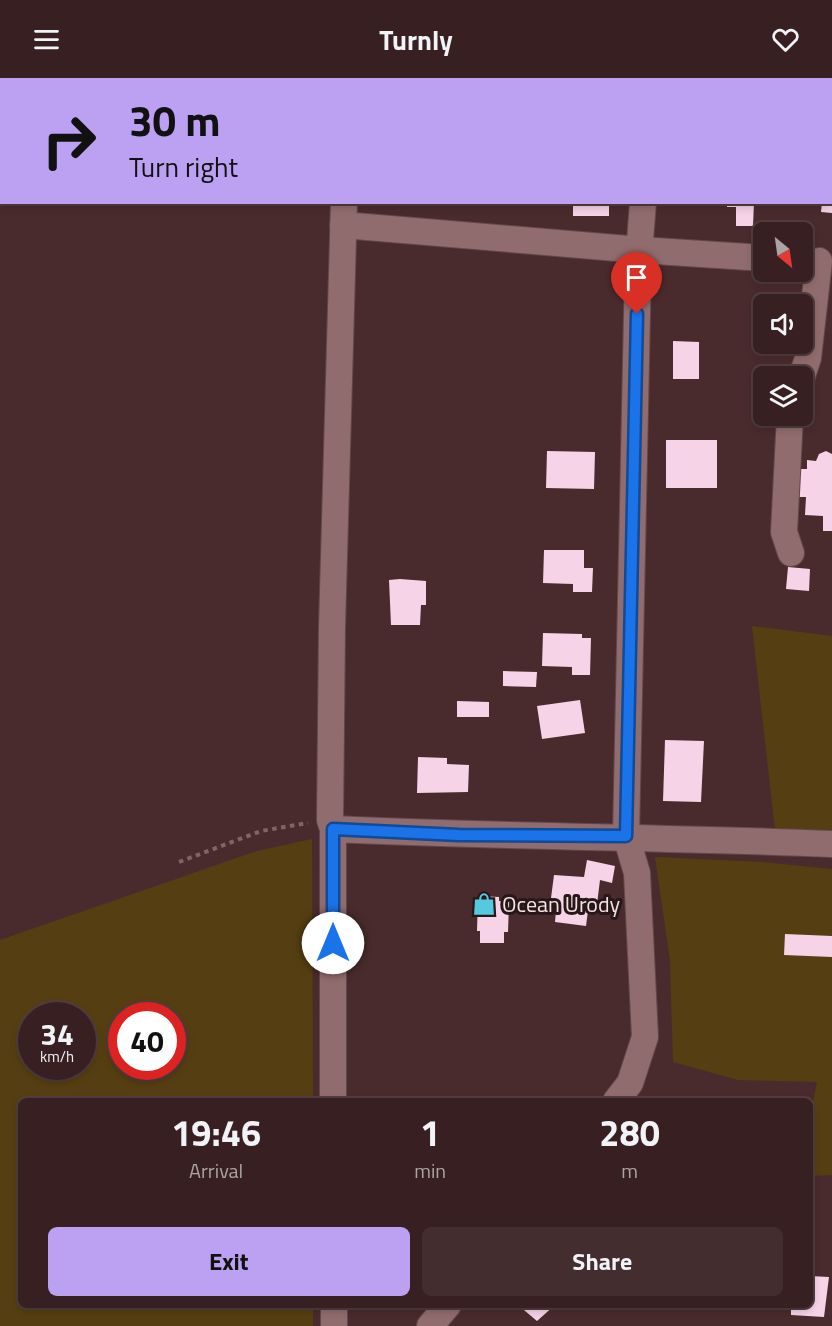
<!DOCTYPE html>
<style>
:root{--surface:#382022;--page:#432d2f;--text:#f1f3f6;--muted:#aba3a5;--line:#523e40;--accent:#bca0f2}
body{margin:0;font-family:"Titillium Web",sans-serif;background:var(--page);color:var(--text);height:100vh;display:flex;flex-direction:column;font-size:22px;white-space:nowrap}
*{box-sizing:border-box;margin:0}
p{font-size:20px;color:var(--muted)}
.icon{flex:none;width:33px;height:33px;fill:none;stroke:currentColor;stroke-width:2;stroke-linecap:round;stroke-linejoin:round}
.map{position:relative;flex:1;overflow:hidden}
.details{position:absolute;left:18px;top:1020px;width:795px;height:210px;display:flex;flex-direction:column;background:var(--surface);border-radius:9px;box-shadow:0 3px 9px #0003,0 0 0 2px var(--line)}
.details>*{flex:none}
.banner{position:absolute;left:0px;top:0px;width:832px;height:126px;box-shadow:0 3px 9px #0003,0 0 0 2px var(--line);background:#bca0f2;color:#111;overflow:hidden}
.needle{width:39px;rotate:151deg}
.fabs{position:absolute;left:753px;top:144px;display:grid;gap:12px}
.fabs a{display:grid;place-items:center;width:60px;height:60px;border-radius:9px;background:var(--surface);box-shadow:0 3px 9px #0003,0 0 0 2px var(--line);font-size:30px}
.speed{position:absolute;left:18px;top:924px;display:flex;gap:12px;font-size:30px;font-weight:700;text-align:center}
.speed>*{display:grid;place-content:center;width:78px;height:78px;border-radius:50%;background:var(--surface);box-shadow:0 3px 9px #0003,0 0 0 2px var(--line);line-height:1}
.speed small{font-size:15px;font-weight:400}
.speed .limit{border:9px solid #d22;background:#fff;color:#111}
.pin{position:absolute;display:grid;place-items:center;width:51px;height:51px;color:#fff;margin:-62px -26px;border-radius:50% 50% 50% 0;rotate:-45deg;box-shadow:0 0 6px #0007}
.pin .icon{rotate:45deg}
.me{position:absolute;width:66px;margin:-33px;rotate:0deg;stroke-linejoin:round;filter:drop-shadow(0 0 4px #0008)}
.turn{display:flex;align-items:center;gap:21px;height:126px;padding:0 30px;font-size:27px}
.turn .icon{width:78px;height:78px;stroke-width:2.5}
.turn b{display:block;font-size:42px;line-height:51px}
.eta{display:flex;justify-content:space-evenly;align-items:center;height:102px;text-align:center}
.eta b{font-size:36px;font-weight:700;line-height:42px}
.cta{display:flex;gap:12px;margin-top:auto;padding:12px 30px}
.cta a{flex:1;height:69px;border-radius:9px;background:var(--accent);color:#111;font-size:24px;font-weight:700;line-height:69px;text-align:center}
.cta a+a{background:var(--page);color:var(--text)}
header{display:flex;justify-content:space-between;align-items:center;height:78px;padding:0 30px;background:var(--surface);font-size:27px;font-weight:700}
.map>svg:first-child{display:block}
</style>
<header><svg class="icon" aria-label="menu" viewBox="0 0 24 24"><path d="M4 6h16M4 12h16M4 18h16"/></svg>Turnly<svg class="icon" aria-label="heart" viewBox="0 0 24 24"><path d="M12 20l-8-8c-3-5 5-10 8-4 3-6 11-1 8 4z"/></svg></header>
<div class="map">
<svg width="832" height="1248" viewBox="0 0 832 1248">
<rect width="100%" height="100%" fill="#4a2b2d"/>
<!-- green -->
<g fill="#553f12" fill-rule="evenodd">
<polygon points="752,548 832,558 832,757 775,752"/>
<path d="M 312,761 L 313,1023 L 21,1023 L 21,1227 L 313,1227 L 313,1248 L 0,1248 L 0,862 L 257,773 ZM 32,938 L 82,938 L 82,988 L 32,988 ZM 122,938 L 172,938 L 172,988 L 122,988 Z"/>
<polygon points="655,779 762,784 832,791 832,1097 810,1098 810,1039 817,1004 738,1002 673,984 670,882"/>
</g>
<!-- building -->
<g fill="#f6d3e7">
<rect x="573" y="124" width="36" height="14"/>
<polygon points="727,124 754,124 753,148 736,148 736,129 727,129"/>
<polygon points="822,124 832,124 832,135 821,134"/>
<polygon points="673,263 699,264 699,301 673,301"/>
<rect x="666" y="362" width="51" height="48"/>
<polygon points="547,373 595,374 594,411 546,410"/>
<polygon points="826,373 832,376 832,453 823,453 823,438 805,437 806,419 798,419 798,391 807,391 807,382 816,383 819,376"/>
<polygon points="544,472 584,472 584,490 593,490 592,514 573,514 573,506 543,505"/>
<polygon points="788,489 810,491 809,513 786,511"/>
<polygon points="400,501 426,503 426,527 421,527 420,547 391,547 389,502"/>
<polygon points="543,555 582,556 582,560 591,560 590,597 572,597 572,589 542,588"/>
<polygon points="503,593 537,594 536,609 503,608"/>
<polygon points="580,622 585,655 542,661 537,628"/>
<polygon points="457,623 489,624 489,639 457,639"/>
<polygon points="665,662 704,663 701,724 663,723"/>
<polygon points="418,679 447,680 447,686 469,687 468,714 417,715"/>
<polygon points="587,782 615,788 612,805 600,802 597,826 589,825 586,848 555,844 557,821 551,820 554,797 584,799"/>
<polygon points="478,818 499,819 499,823 509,824 508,854 504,854 504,865 480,865 480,853 477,853"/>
<polygon points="785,856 832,858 832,879 784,877"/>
<polygon points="495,1018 509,1018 508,1023 495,1023"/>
<polygon points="520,1019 542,1020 542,1023 520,1023"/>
<polygon points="810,1198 829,1199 824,1239 791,1237 791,1227 810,1227"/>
<polygon points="518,1227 555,1227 537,1243"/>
</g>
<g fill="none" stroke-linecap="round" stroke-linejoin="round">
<!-- minor casing -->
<g stroke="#63484a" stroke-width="28">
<g id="minor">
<polyline points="346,2 346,0"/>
<polyline points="647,2 647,0"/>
<polyline points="343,147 640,172 764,180"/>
<polyline points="802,298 808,280 819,183"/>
<polyline points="790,338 784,454 791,475"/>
<path d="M 333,751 C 499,759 666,759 832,766"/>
<polyline points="333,1023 333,751 330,742 332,549 344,124"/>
<polyline points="616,1023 630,1005 645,959 637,795 626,758 638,189 643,124"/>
<polyline points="334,1227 334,1248"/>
<polyline points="430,1248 448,1227"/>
</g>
</g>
<!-- path -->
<polyline stroke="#806466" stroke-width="4" stroke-dasharray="4.5 4.5" stroke-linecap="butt" points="179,784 261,753 308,745"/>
<!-- minor -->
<use href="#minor" stroke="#916c6e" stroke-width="26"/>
</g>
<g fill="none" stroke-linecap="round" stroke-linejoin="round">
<!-- route casing -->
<g stroke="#114b97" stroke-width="15">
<polyline id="route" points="333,865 333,751 459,757 626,758 637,236"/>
</g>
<!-- route -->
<use href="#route" stroke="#1a73e8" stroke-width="10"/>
</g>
<!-- icons -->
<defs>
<g id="shop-bare" transform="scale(1.8)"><path d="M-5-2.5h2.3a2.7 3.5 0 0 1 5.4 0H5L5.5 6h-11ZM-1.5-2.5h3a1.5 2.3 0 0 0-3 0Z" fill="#55cade" stroke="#261819" stroke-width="2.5" paint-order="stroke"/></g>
</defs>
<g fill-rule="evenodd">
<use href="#shop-bare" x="484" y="826"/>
</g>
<g text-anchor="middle" stroke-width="6" stroke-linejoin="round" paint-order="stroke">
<!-- poi labels -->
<g font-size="22" fill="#f6e0e1" stroke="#261819" text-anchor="start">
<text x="502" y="834">Ocean Urody</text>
</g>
</g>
</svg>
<div class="fabs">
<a><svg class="needle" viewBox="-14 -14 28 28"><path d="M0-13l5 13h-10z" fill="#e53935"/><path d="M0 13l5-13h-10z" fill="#aba3a5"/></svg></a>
<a><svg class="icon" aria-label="sound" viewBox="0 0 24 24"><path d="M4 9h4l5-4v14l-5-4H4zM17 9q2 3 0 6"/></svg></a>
<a><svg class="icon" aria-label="layers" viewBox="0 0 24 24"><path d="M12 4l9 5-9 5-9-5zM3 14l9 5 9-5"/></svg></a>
</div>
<div class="speed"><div>34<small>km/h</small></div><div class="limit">40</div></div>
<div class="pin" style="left:637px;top:236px;background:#d93025"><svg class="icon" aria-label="arrive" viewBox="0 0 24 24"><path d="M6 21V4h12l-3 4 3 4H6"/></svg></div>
<svg class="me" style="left:333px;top:865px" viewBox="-20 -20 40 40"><circle r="19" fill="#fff"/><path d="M0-13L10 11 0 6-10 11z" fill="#1a73e8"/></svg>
<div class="banner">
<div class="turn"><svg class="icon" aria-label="right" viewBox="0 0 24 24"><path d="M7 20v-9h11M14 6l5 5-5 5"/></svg><div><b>30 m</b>Turn right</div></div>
</div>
<section class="details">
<div class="eta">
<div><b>19:46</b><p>Arrival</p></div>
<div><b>1</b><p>min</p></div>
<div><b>280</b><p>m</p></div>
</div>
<div class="cta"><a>Exit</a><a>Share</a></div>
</section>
</div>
